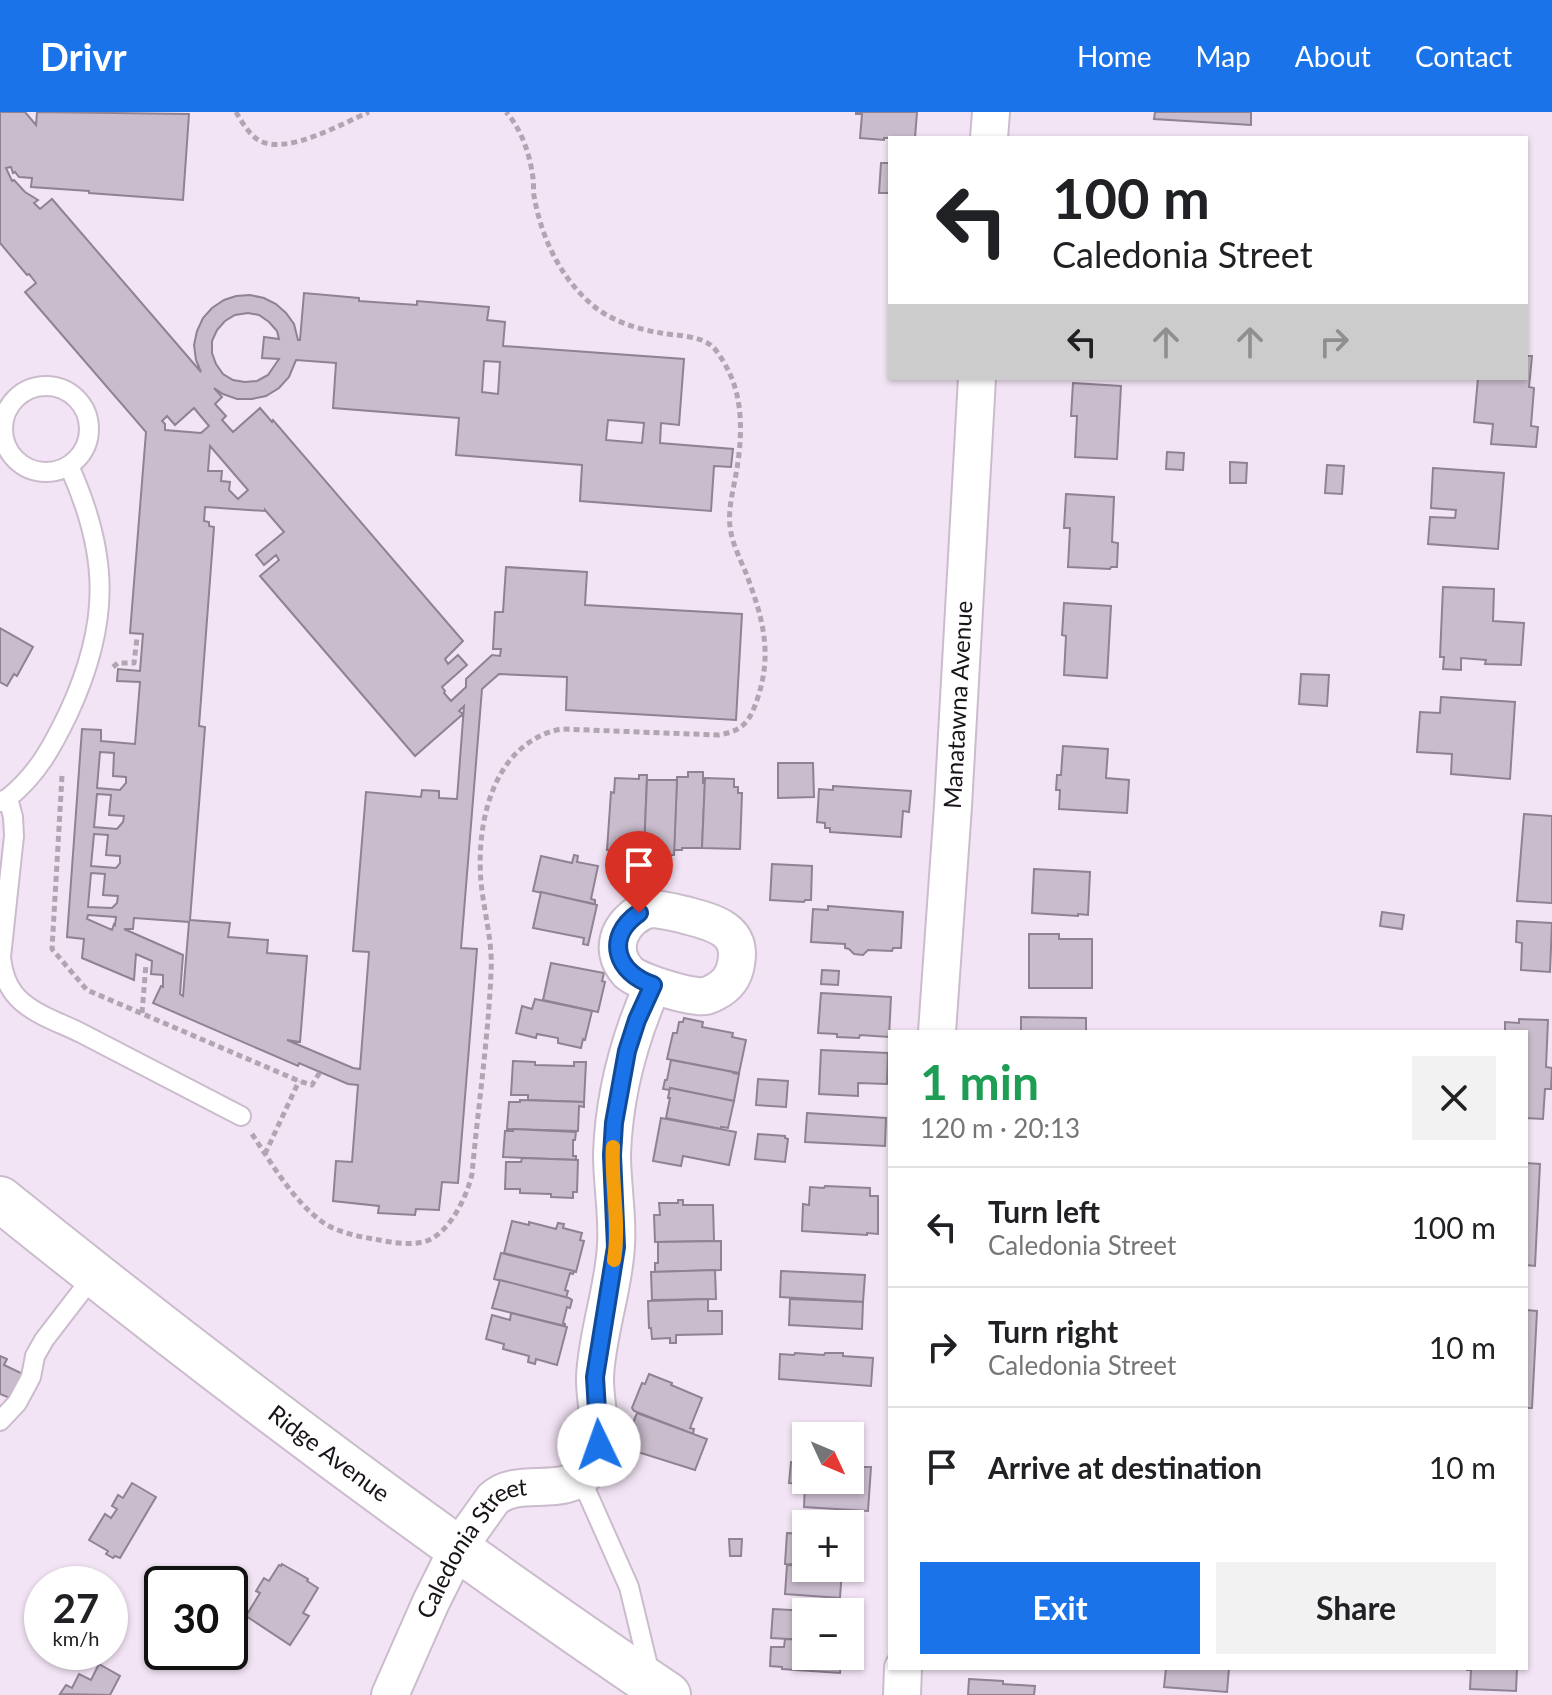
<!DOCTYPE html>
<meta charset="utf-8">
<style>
:root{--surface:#fff;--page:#f2f2f2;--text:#202124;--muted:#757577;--line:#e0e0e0;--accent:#1a73e8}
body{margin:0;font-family:Lato,sans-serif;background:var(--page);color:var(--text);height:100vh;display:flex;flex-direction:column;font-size:30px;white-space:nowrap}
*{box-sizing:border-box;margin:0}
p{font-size:26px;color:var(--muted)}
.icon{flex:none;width:44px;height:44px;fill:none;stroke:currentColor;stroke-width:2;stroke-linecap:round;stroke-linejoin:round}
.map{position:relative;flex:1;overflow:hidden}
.side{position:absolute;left:888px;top:918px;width:640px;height:640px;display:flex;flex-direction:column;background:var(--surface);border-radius:0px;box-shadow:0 2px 6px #0004}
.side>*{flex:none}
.top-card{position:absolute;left:888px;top:24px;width:640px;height:244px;border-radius:0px;box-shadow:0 2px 6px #0004;background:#fff;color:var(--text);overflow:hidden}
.needle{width:52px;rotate:134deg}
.fabs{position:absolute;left:792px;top:1310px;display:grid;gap:16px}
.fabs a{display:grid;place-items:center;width:72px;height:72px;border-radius:0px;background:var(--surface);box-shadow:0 2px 6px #0004;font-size:40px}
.speed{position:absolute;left:24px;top:1454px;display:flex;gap:16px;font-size:40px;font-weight:700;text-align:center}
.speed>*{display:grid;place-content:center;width:104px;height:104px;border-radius:50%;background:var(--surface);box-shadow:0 2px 6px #0004;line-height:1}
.speed small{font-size:20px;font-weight:400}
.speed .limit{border:4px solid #111;border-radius:12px;background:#fff;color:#111}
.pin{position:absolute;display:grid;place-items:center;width:68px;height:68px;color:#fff;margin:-82px -34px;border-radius:50% 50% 50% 0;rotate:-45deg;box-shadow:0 0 8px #0007}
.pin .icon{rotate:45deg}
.me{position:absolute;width:88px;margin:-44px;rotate:357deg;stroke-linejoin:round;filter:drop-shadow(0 0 6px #0008)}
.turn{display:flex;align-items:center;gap:28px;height:168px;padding:0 32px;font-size:36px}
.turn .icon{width:104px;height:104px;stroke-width:2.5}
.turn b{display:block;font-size:56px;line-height:68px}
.lanes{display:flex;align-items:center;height:76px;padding:0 32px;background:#0003;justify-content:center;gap:40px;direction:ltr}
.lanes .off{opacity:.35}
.round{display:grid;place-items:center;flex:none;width:84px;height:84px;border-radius:0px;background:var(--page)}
.headline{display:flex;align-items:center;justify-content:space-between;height:136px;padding:0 32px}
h1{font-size:48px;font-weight:700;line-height:60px;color:#1e9e55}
.cta{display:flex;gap:16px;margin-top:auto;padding:16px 32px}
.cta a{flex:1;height:92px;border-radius:0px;background:var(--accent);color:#fff;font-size:32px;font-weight:700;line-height:92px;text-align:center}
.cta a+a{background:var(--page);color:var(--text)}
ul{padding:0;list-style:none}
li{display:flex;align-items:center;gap:24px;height:120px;padding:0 32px;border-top:2px solid var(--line)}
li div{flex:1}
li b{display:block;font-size:30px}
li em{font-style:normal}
header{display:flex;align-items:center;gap:48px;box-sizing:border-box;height:112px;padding:0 40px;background:var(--accent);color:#fff}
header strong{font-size:38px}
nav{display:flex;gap:44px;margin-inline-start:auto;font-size:28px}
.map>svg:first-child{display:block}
</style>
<header>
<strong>Drivr</strong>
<nav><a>Home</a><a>Map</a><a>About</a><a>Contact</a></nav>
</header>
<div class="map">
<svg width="1552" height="1583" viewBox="0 0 1552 1583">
<rect width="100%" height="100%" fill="#f3e4f5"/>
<!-- building -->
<g fill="#c9bccd" stroke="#8f8293" stroke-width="2" fill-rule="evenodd">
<path d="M 0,0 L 25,0 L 36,13 L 37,0 L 189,2 L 183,88 L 89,81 L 89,79 L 31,75 L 32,66 L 19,65 L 15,60 L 13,61 L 11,55 L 6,56 L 12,69 L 14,68 L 25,80 L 38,88 L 34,91 L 40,97 L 52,87 L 201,260 L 196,248 L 194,233 L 197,219 L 203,206 L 212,196 L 224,188 L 236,184 L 250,183 L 264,186 L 276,192 L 286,201 L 294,212 L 298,228 L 300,228 L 304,181 L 359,186 L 359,189 L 417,193 L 417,189 L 489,195 L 487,208 L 505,210 L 503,234 L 684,247 L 679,313 L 661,311 L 660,331 L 733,337 L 731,355 L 714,354 L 711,399 L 580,389 L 582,353 L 456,343 L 459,306 L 333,296 L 336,251 L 296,248 L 289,265 L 279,276 L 266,284 L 252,287 L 237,287 L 223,282 L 214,276 L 222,285 L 215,292 L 226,304 L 222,308 L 233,320 L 260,296 L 272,310 L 273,308 L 463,529 L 445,547 L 448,552 L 458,543 L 467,553 L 442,575 L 445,579 L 444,581 L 451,589 L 466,575 L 466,567 L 492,543 L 500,544 L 501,537 L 493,537 L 495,500 L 503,500 L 506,455 L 587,460 L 585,493 L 742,502 L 736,608 L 566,598 L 567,565 L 499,562 L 482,577 L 461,836 L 477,837 L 458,1071 L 442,1070 L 439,1098 L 416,1097 L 415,1103 L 378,1101 L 379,1094 L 333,1089 L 336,1049 L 352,1050 L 358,973 L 348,972 L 299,951 L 298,954 L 153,891 L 161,874 L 163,875 L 163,863 L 151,862 L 152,849 L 136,842 L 134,868 L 82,846 L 84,827 L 67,825 L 82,617 L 101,618 L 101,629 L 135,632 L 140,570 L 117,569 L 118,557 L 140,559 L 143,522 L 130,521 L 146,320 L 25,180 L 36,171 L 29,162 L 27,163 L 0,131 ZM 248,201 L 259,203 L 269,210 L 277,219 L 279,227 L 264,225 L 262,246 L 279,247 L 268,263 L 257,269 L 245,270 L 233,268 L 223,262 L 216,252 L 212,241 L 212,229 L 217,218 L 225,209 L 235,203 ZM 484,249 L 500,250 L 498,282 L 482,280 ZM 194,296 L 209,314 L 201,321 L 165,318 L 165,312 L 162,309 L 167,304 L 175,313 ZM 608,308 L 644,311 L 642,331 L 606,328 ZM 210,334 L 248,378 L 238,387 L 229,378 L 230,370 L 221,369 L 222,359 L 208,359 ZM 205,395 L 265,399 L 265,398 L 284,420 L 256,443 L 264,453 L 276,443 L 279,448 L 260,464 L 415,644 L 463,602 L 459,599 L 464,594 L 457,687 L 439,686 L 439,679 L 422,678 L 421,685 L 366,680 L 353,839 L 369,840 L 360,957 L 353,956 L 287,928 L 300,930 L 307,844 L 267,841 L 268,828 L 228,825 L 230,811 L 190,808 L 205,615 L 199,614 L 214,415 L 209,414 L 209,410 L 204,409 ZM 100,640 L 114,641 L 113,664 L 126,665 L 126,671 L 120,678 L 97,676 ZM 97,682 L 111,683 L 109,703 L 124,704 L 123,710 L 117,717 L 94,715 ZM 94,722 L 108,723 L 106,743 L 120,744 L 120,751 L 116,756 L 91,754 ZM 91,761 L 105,762 L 103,783 L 118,784 L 117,791 L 112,796 L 88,795 ZM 88,803 L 116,805 L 115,813 L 114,812 L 112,818 L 87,807 ZM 134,806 L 189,810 L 183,884 L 180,882 L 183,843 L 124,817 L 133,817 Z"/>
<polygon points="856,0 917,0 915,26 884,26 884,28 860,26 862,2 856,2"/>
<polygon points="1155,0 1251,0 1251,13 1154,7"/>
<polygon points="881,51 890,51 890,81 879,81"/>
<polygon points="1526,244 1532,244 1529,275 1534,276 1531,314 1538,315 1536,335 1491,332 1493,312 1474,310 1478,266 1526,266"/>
<polygon points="1073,271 1121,274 1117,347 1075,345 1077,304 1071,304"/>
<polygon points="1167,340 1184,341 1183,358 1166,357"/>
<polygon points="1230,350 1247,351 1246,371 1230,371"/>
<polygon points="1327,353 1344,354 1342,382 1325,381"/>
<polygon points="1433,356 1504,361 1498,437 1428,432 1430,405 1455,406 1456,398 1431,396"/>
<polygon points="1066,382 1114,385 1112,430 1118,431 1117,455 1111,455 1110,457 1068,455 1070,416 1064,416"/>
<polygon points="1443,475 1494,477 1493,509 1524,511 1521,553 1485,552 1486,548 1461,546 1461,558 1443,557 1444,545 1440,545"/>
<polygon points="1064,491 1111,494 1107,566 1064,563 1066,524 1062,523"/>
<polygon points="0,516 33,535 17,564 14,562 7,574 0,570"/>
<polygon points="1301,562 1329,563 1327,594 1299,592"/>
<polygon points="1441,585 1515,590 1510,667 1451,662 1452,642 1417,640 1420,600 1440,601"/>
<polygon points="1063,634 1108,637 1106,666 1129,668 1127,701 1059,697 1060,678 1056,678 1057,663 1061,663"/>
<polygon points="778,651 813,651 814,685 778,686"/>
<polygon points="688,660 703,660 703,671 705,671 702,736 682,736 682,738 674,738 677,665 688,665"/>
<polygon points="639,663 647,663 644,743 614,743 613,738 607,738 611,680 614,681 615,666 639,667"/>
<polygon points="705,666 734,667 734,675 738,675 738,681 742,681 740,737 702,736"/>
<polygon points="647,668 677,668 674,743 665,743 665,739 644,738"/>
<polygon points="833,674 911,679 909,700 903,699 901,725 830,720 830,716 825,716 825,711 817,710 819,677 833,678"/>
<polygon points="1524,702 1552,704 1552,791 1517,789"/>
<polygon points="574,743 578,744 577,750 598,754 591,787 595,788 595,792 533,779 541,744 572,751"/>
<polygon points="772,752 812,754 811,788 805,788 804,790 770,788"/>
<polygon points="1034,757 1090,760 1088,803 1078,802 1078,804 1032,801"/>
<polygon points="541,780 597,793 588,833 583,832 584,826 533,816"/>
<polygon points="828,794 903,800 901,836 893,836 892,839 868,838 863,843 854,842 849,837 845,836 845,832 811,830 813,797 828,798"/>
<polygon points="1382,800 1404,803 1402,817 1380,814"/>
<polygon points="1517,809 1552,811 1550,860 1521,858 1522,831 1516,830"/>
<polygon points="1029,822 1059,822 1059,827 1092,827 1092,876 1029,876"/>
<polygon points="551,851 604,861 602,869 605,870 598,900 543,888"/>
<polygon points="822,858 839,859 838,873 821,872"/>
<polygon points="821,881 891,885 889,925 860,923 859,926 837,925 837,922 818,921"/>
<polygon points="535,887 592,899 585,928 583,927 581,936 558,931 558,926 537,922 536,926 516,921 522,894 532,897"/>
<polygon points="1021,905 1086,906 1086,920 1021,920"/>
<polygon points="684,906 703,910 702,915 733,921 732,925 746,928 739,961 667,947 673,921 677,921 679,910 683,910"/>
<polygon points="1519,907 1548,908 1546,955 1552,956 1551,977 1545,977 1543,1007 1526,1006 1526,920 1505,920 1505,910 1519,911"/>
<polygon points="821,938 888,941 887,972 858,971 858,984 819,982"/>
<polygon points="671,948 733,960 733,961 739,962 734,989 670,976 670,978 663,977 665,968 667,968"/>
<polygon points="513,949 535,950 535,953 574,954 574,950 586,950 584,990 528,988 528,983 511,983"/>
<polygon points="758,967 788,969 786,995 756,993"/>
<polygon points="670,976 734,989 728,1016 721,1015 721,1017 666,1006 670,986 668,986"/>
<polygon points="520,988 584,990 584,995 579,994 578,1019 507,1017 509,990 520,990"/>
<polygon points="807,1001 886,1006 885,1034 805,1030"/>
<polygon points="661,1006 736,1020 729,1053 683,1044 681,1054 653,1049"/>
<polygon points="513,1017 576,1020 575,1028 573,1028 573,1044 576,1044 576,1048 503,1045 505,1019 513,1019"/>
<polygon points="758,1022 785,1024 785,1026 788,1027 785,1050 755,1047"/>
<polygon points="522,1046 578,1048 577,1080 573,1080 573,1086 551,1085 551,1082 520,1081 520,1077 505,1077 506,1050 521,1050"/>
<polygon points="1526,1051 1540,1052 1535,1154 1526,1153"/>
<polygon points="825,1074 870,1076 870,1084 878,1084 878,1122 867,1121 867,1123 802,1119 803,1092 809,1093 810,1075 824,1076"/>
<polygon points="678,1088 683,1088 683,1093 713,1093 714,1129 655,1130 654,1103 660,1103 659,1091 678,1091"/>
<polygon points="512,1109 529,1113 529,1110 556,1117 558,1111 564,1112 563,1116 582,1121 580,1128 584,1129 576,1160 504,1141"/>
<polygon points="721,1129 721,1158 655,1160 655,1151 658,1151 658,1130"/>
<polygon points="501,1141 574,1159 573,1162 570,1161 565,1178 568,1179 566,1186 494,1167"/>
<polygon points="715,1158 716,1187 652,1188 651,1160"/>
<polygon points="781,1159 865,1163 863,1190 780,1185"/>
<polygon points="500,1168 569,1186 572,1188 570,1196 567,1195 563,1211 565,1212 565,1214 492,1196"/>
<polygon points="708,1187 708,1199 722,1199 722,1222 676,1223 676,1231 670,1231 670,1226 652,1227 651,1216 649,1216 648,1189"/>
<polygon points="790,1187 863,1190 862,1217 789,1213"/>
<polygon points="1526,1198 1537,1199 1532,1296 1526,1296"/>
<polygon points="511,1201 567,1215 557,1253 536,1247 535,1252 528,1250 529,1244 503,1237 504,1232 486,1227 492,1203 510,1208"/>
<polygon points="795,1241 824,1243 825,1241 843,1241 843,1244 873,1246 871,1274 779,1267 780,1242 794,1243"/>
<polygon points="0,1244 7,1247 4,1253 23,1262 12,1287 0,1282"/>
<polygon points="649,1262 672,1271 671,1273 702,1286 690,1316 694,1317 693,1322 634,1299 632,1296 642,1271 645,1272"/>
<polygon points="637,1301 707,1327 695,1358 628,1337 632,1328 627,1326"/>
<polygon points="791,1350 806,1351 806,1368 850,1368 850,1351 859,1351 859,1355 871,1355 868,1399 804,1395 805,1372 789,1371"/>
<polygon points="132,1371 156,1385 120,1446 115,1444 113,1446 106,1442 108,1439 89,1428 105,1402 111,1406 117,1397 112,1394 118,1383 123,1386"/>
<polygon points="787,1421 806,1422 806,1453 785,1452"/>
<polygon points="729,1427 742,1427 741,1444 730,1444"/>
<polygon points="282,1452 308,1467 307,1469 318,1476 303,1501 309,1504 290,1533 246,1504 260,1481 256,1479 264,1466 269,1469 279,1453 281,1454"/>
<polygon points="787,1453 806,1454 806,1456 842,1456 840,1486 785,1482"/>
<polygon points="773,1497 827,1500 806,1500 806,1528 771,1526"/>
<polygon points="785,1527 806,1528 806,1544 841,1544 840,1561 782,1557 782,1555 770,1554 771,1535 784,1535"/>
<polygon points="99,1552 120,1564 110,1583 60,1582 66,1573 72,1576 79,1562 91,1568"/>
<polygon points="1166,1556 1229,1556 1227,1580 1164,1575"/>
<polygon points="1467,1556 1517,1556 1516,1579 1470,1577 1471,1558 1467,1558"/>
<polygon points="969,1567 1003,1569 1003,1572 1035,1574 1034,1583 968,1583"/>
</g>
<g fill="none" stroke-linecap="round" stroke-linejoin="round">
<!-- lane casing -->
<g stroke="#cbbccd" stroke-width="22">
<g id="lane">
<circle cx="46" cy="317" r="43"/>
<path d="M 8,686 C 37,663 52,635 68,602 C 110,512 110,444 69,354"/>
<path d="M 0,690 L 8,686 L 13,705 L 14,724 L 1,845 C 3,863 8,877 21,889 C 38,904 61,911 81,921 C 134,949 188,976 241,1004"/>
<polyline points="0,1309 17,1291 31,1265 35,1244 44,1228 94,1163"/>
<polyline points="581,1367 629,1475 650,1562"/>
</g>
</g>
<!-- street casing -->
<g stroke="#cbbccd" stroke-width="40">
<g id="street">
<polyline points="989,26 991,0"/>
<path d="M 649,797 C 662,797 673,800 685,803 C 711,810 743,816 736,852 C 734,864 727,874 715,880 C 710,883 704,885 698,884 C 683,883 638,870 628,860 C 606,836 622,806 649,797 Z"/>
<path id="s1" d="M 937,920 L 953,694 L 977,266"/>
<path id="s2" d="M 390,1583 L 431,1490 L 458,1436 L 493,1387 C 519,1363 563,1388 588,1359 C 609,1336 594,1293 595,1265 C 597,1220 614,1177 616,1133 C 618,1103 612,1073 612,1042 C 614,983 629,927 653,873"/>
<polyline points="902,1583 903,1556"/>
</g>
</g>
<!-- primary casing -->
<g stroke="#cbbccd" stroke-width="48">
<g id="primary">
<path id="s3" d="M 0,1087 C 216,1261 438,1428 668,1583"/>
</g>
</g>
<!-- path -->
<g stroke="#b1a5b2" stroke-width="5" stroke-dasharray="6 4" stroke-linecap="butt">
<path d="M 236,0 C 242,10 249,23 260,29 C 288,43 343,11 369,0"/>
<polyline points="113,555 118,551 134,551 137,526"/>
<polyline points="62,664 52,837 87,878 299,969 312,973 320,960"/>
<polyline points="142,901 146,852"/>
<path d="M 252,1022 C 272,1052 292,1087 321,1109 C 336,1120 356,1124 374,1127 C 390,1130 412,1135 429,1128 C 451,1118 467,1084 472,1062 C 478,996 488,928 491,861 C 493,830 484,801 481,770 C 476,710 493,631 561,617 L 718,623 C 744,619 750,609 758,585 C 773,539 762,504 746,461 C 740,447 732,431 730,415 C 728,397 733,379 736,362 C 742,329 744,291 729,260 C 725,252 719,241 713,235 C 700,223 677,224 661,221 C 636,217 608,208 589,190 C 559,163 541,124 534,84 C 533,78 534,72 533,66 C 530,43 522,18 506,0"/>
<polyline points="265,1042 299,969"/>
</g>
<!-- lane -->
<use href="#lane" stroke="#fff" stroke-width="18"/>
<!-- street -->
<use href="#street" stroke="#fff" stroke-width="36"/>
<!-- primary -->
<use href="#primary" stroke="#fff" stroke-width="44"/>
</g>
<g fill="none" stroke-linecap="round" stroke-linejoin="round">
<!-- route casing -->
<g stroke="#114b97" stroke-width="20">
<path id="route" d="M 599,1333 L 595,1265 L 616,1135 L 612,1043 L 614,1011 L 627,939 L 637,908 L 653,873 C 616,861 604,825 639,801"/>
</g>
<!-- route -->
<use href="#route" stroke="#1a73e8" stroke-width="14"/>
<!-- slow -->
<path stroke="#f59e0b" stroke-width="14" d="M 613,1035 C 611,1073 620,1110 614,1148"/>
</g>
<g text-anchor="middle" stroke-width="6" stroke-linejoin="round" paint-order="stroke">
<!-- street labels -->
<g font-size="24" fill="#19141a" stroke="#fcf3fe">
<text dy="8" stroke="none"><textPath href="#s1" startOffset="328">Manatawna Avenue</textPath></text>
<text dy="8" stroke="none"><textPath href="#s3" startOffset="416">Ridge Avenue</textPath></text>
<text dy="8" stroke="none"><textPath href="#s2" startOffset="172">Caledonia Street</textPath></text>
</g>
</g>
</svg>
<div class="fabs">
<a><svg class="needle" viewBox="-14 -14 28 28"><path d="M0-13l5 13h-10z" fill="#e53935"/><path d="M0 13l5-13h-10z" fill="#757577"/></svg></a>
<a>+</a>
<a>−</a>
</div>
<div class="speed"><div>27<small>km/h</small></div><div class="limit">30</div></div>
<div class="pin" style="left:639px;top:801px;background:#d93025"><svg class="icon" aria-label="arrive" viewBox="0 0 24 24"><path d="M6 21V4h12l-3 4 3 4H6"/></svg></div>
<svg class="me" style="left:599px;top:1333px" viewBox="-20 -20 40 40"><circle r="19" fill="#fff"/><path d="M0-13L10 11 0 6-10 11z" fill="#1a73e8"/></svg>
<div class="top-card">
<div class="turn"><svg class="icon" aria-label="left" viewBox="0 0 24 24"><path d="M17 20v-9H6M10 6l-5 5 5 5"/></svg><div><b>100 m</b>Caledonia Street</div></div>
<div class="lanes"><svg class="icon" aria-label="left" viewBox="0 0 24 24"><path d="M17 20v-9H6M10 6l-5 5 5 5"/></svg><svg class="icon off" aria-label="ahead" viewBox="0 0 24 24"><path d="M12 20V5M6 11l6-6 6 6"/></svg><svg class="icon off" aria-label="ahead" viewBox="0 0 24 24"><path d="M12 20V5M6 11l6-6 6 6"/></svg><svg class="icon off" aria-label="right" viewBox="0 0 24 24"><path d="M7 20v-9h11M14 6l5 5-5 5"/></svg></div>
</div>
<section class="side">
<div class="headline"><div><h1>1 min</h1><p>120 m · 20:13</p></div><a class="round"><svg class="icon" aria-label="close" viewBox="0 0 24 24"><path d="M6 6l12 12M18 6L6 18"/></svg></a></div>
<ul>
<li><svg class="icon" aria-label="left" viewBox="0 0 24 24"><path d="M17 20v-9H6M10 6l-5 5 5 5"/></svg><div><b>Turn left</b><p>Caledonia Street</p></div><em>100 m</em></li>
<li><svg class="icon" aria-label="right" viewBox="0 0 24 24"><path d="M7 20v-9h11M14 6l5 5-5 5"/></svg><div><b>Turn right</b><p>Caledonia Street</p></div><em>10 m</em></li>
<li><svg class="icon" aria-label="arrive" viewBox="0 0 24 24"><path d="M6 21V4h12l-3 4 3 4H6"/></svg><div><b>Arrive at destination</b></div><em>10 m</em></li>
</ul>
<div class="cta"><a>Exit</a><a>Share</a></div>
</section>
</div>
